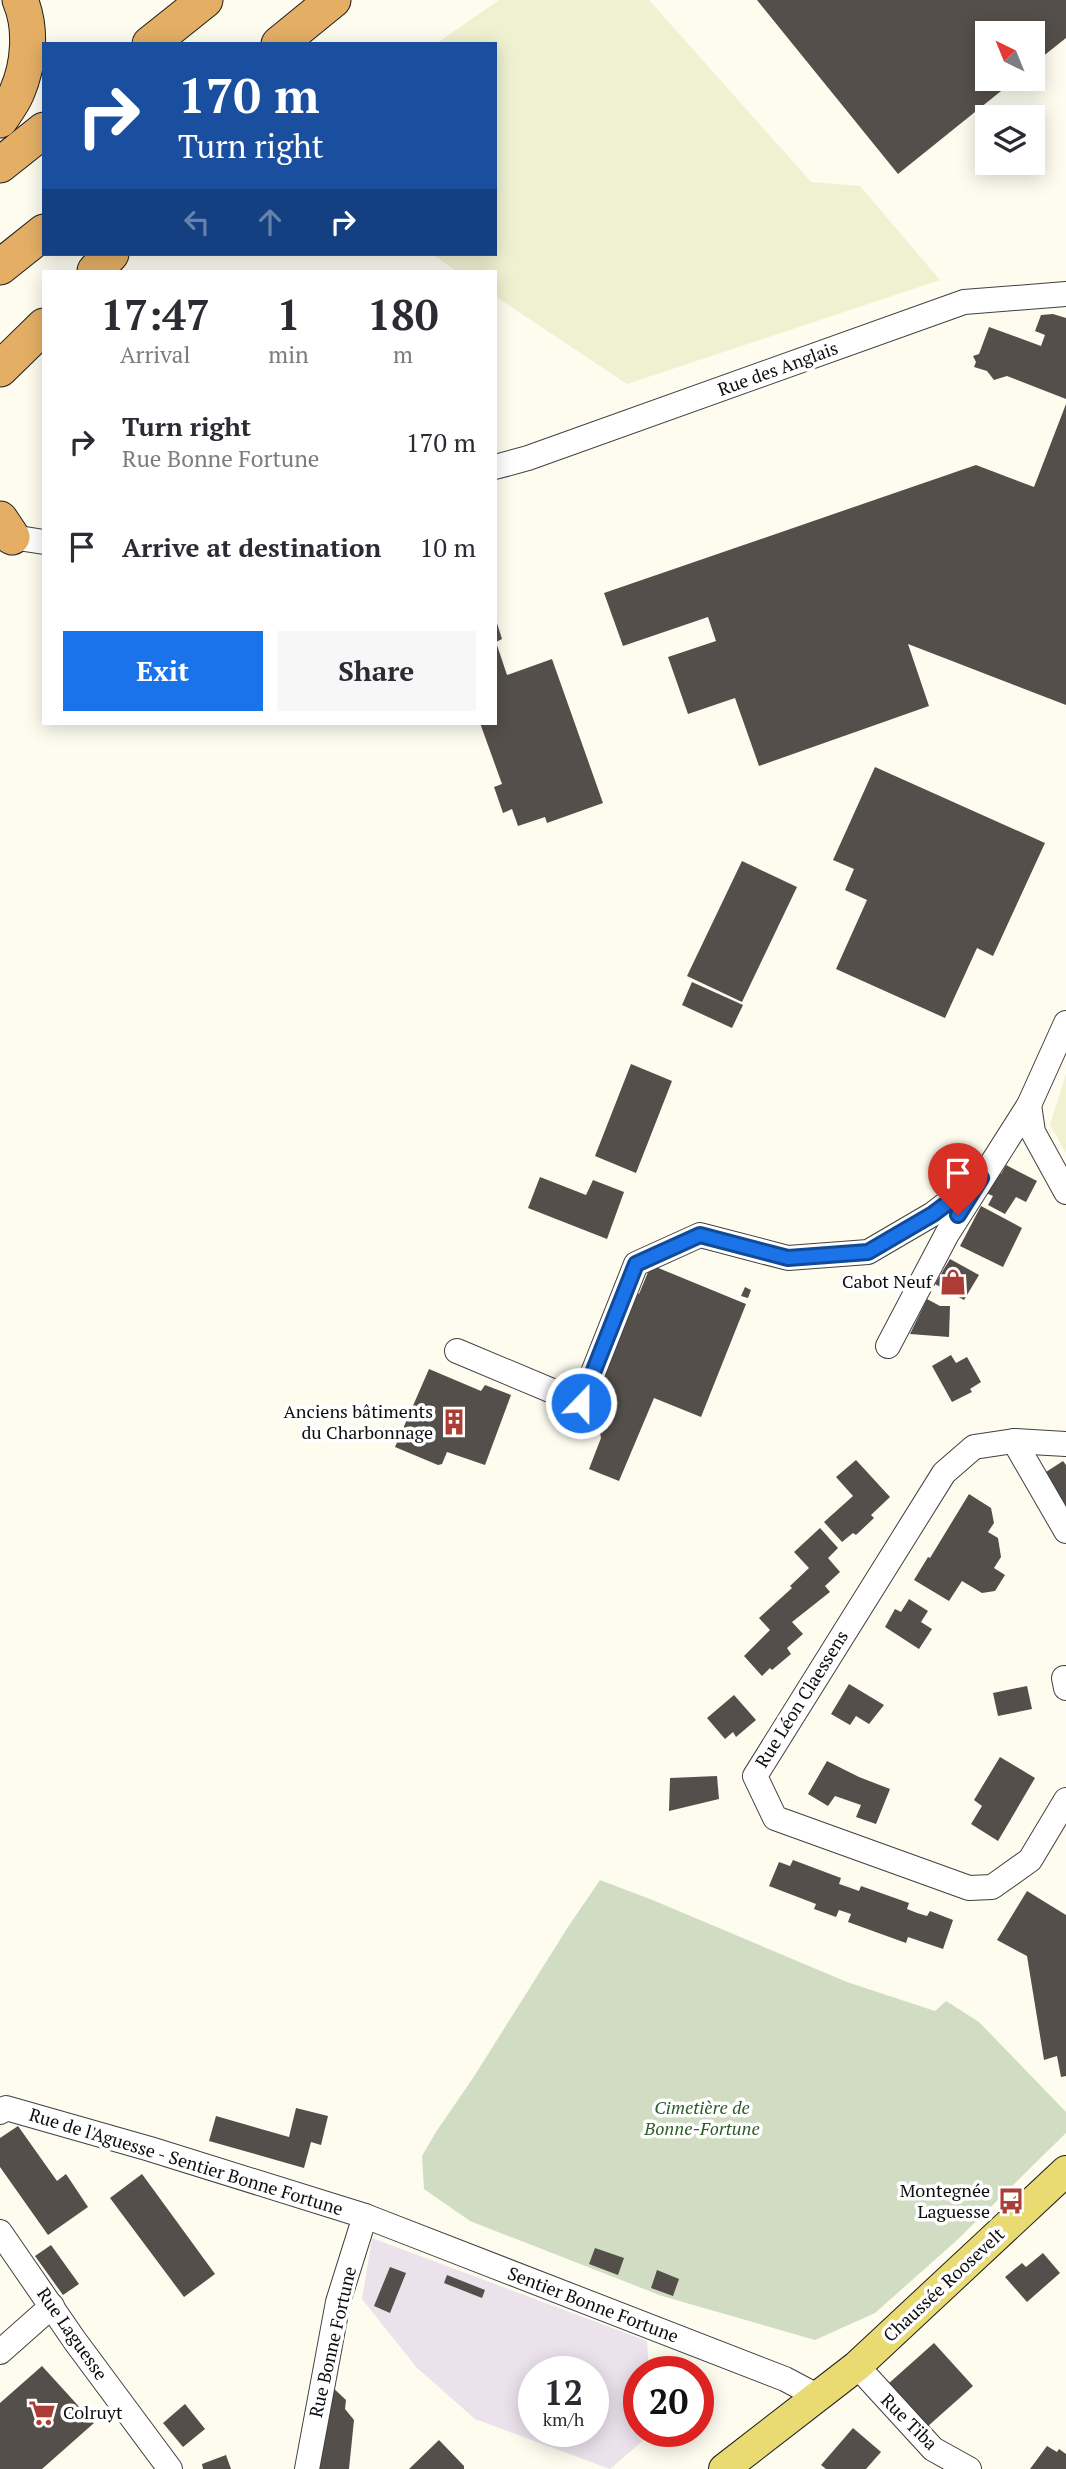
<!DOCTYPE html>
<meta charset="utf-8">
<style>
:root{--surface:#fff;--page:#f7f7f7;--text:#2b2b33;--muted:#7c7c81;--accent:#1a73e8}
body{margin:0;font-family:"PT Serif",serif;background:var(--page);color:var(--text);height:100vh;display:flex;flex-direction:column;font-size:26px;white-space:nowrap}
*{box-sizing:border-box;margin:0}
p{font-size:23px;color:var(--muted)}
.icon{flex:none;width:38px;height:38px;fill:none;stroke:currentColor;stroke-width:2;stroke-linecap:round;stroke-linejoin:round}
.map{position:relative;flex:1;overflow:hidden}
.drawer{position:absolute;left:42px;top:270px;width:455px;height:455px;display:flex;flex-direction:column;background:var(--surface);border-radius:0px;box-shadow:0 4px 18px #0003}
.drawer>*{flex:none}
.hud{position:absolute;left:42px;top:42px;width:455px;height:214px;border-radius:0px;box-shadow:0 4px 18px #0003;background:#1a4fa0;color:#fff;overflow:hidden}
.needle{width:46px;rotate:317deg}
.controls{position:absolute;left:975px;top:21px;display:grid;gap:14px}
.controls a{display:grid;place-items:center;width:70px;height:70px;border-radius:0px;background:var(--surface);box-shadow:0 4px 18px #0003;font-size:35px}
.speed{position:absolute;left:518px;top:2356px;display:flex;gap:14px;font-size:35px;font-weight:700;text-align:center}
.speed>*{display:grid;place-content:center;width:91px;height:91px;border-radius:50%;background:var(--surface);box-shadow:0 4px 18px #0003;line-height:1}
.speed small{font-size:18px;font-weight:400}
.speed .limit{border:10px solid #d22;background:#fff;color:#111}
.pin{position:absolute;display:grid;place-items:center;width:60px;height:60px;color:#fff;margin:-72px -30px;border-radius:50% 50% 50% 0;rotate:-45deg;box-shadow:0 0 7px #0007}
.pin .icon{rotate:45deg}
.me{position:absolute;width:77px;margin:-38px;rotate:22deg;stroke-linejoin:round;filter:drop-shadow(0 0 5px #0008)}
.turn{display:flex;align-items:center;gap:24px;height:147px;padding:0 21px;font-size:32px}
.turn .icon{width:91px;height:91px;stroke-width:2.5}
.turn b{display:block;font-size:49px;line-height:60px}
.lanes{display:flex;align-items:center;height:66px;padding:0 21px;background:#0003;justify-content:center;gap:35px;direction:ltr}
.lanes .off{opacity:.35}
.eta{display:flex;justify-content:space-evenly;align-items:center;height:119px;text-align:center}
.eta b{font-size:42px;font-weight:700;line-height:49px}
.cta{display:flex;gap:14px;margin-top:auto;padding:14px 21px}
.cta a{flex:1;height:80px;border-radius:0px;background:var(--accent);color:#fff;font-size:28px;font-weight:700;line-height:80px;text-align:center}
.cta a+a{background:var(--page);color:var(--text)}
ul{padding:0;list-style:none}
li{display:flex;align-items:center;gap:21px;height:105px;padding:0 21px}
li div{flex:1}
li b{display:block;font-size:26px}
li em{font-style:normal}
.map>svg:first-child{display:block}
</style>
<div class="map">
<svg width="1066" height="2469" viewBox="0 0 1066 2469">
<rect width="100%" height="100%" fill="#fdfcef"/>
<!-- industrial -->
<path fill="#ebe2eb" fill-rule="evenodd" d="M 372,2238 L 647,2341 L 649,2371 L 639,2371 L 639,2431 L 653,2432 L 610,2469 L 475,2419 L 417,2368 L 362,2299 ZM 534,2371 L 593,2371 L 593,2431 L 534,2431 Z"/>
<!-- farmland -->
<g fill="#eff1d1">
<polygon points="499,0 649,0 811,182 860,186 940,280 627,384 495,296 495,271 457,271 431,254 495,254 495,44 436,44"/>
<polygon points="1066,1074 1066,1153 1050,1125"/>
</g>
<!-- cemetery -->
<polygon fill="#d1ddc2" points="600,1880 655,1901 847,1982 935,2011 946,2001 979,2022 1066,2112 1066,2133 956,2241 875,2313 815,2340 662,2296 470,2221 424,2189 422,2156 436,2132 475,2075 568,1927"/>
<!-- building -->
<g fill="#544f4a">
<polygon points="757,0 1066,0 1066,38 1032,65 1032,33 987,33 987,79 1016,79 898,174"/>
<polygon points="1053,314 1066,318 1066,399 1007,376 994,380 987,371 974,367 976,362 973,356 979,354 989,327 1041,346 1045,335 1035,331 1041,315"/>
<polygon points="1066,404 1066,705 908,644 929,706 759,766 735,698 688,714 668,657 716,641 708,617 623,646 604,593 976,465 1034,487"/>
<polygon points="496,620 502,639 496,642 507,675 552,659 603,803 547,823 545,817 518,826 512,809 503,813 494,787 502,784 480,723 495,723"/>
<polygon points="875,767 1045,843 993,956 977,948 945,1018 836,969 867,900 845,890 854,869 833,860"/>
<polygon points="742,861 797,887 742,1002 687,976"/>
<polygon points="692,982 743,1005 732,1028 682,1005"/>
<polygon points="631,1064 672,1081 636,1173 595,1156"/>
<polygon points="1006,1165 1037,1181 1026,1202 1016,1197 1005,1214 988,1205 993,1196 986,1193 997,1172 1001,1174"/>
<polygon points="540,1177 586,1195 593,1180 624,1192 607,1239 528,1208"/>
<polygon points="981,1206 1022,1228 1003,1267 960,1246"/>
<polygon points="950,1259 979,1275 964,1300 935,1284"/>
<polygon points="651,1265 746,1304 701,1417 654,1398 619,1481 589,1469 601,1438 593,1396 635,1293 639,1294"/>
<polygon points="745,1287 751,1290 748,1298 741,1296"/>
<polygon points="927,1299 940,1306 950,1306 949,1337 910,1334"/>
<polygon points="951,1355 956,1363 967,1357 981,1382 970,1389 972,1392 952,1402 932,1366"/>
<polygon points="429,1369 481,1391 485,1385 511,1395 485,1465 447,1452 442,1464 438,1465 395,1447"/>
<polygon points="856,1460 890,1497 871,1515 874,1518 856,1535 853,1533 842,1542 824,1522 853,1496 836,1477"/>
<polygon points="1063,1461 1066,1465 1066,1508 1046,1472"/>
<polygon points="969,1494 991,1508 994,1523 988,1532 998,1538 1001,1557 994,1568 1005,1575 995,1591 982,1593 962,1581 949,1601 914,1580 928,1557 930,1558"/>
<polygon points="820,1528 838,1548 828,1558 840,1572 825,1586 830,1592 792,1622 803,1634 787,1648 791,1654 772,1670 770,1668 762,1676 744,1656 770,1630 759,1618 792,1588 790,1586 809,1568 794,1552"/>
<polygon points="909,1599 928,1611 921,1622 932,1629 919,1649 885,1627 895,1609 901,1612"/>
<polygon points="849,1684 884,1705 869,1724 856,1716 850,1725 831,1714"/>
<polygon points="1027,1686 1032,1709 998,1716 993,1693"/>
<polygon points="734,1695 756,1720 736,1737 733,1732 725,1739 707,1718"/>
<polygon points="1000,1757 1035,1778 998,1841 971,1824 982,1806 974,1800"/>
<polygon points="827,1761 859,1777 890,1789 876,1824 856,1817 861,1805 835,1796 828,1806 808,1794"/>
<polygon points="717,1776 719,1799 669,1811 670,1778"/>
<polygon points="793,1860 841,1878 839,1884 848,1887 859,1891 861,1886 909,1903 907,1909 917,1913 927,1916 930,1911 953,1920 943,1949 908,1937 906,1943 848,1922 851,1914 839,1910 836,1917 814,1909 816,1904 769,1886 779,1862 790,1866"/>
<polygon points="1027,1891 1066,1915 1066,2076 1061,2077 1057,2056 1044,2060 1027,1956 997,1940"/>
<polygon points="296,2108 328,2116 321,2145 311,2142 304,2168 209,2141 216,2116 289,2137"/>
<polygon points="18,2126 57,2181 66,2174 88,2207 48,2235 0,2167 0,2138"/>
<polygon points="142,2174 215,2274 184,2297 110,2198"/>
<polygon points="51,2245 79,2284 63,2295 35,2256"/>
<polygon points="595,2248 624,2258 618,2275 589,2264"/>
<polygon points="1043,2253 1060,2273 1027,2302 1005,2277 1022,2263 1026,2267"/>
<polygon points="390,2267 406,2273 390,2313 374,2306"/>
<polygon points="657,2270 679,2279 673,2296 651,2288"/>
<polygon points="447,2275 485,2290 482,2298 444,2283"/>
<polygon points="934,2343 973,2386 927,2427 888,2384"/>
<polygon points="42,2366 94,2423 42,2469 0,2469 0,2403"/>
<polygon points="329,2384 346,2400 345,2409 354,2420 349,2469 319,2469"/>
<polygon points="185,2404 205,2429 183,2447 163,2423"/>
<polygon points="853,2428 881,2452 866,2469 826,2469 821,2465"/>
<polygon points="439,2440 464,2466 464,2469 409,2469"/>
<polygon points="1047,2446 1057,2452 1059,2449 1066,2454 1066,2469 1030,2469"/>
<polygon points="226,2455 231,2469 203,2469 202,2464"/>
</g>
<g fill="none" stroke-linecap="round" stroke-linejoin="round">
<!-- minor casing -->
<g stroke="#404040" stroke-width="26">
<g id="minor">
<polyline points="495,467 528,458 964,302 1066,294"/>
<polyline points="0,535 44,542"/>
<polyline points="1029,1105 1033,1132 1066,1192"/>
<polyline points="888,1346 947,1234 1029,1105 1066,1023"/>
<polyline points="457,1351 581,1403 636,1264 700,1235 788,1258 868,1252 933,1214 981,1177"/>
<polyline points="1014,1441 1066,1531"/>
<polyline points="1066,1444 1014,1441 974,1447 944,1473 755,1776 775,1818 969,1888 992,1887 1030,1860 1066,1800"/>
<polyline points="1064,1678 1066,1688"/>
<polyline points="0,2112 6,2108 150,2149 365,2216 785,2379 819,2397"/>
<polyline points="0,2232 75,2341 170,2469"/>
<polyline points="0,2352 52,2306"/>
<polyline points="857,2366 933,2449 969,2469"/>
<polyline points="307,2469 338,2302 365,2216"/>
</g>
</g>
<!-- major casing -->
<g stroke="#1e1e1e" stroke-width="32">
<polyline id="major" points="724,2469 857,2366 1066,2171"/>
</g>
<!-- highway casing -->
<g stroke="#1e1e1e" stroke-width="37">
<g id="highway">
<polyline points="150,44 205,0"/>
<polyline points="279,44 333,0"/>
<path d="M 0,120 C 6,111 13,102 17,92 C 29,64 32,28 20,0"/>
<polyline points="0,165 44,130"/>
<polyline points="0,267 44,232"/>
<polyline points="95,271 111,254"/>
<polyline points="0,369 44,326"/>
<polyline points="0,519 12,537"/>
</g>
</g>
<!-- minor -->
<use href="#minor" stroke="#fff" stroke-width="24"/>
<!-- major -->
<use href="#major" stroke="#e9db72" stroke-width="30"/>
<!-- highway -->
<use href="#highway" stroke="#e4af65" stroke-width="35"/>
</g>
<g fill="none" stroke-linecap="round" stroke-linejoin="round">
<!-- route casing -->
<g stroke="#114b97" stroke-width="18">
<polyline id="route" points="581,1403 636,1264 700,1235 788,1258 868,1252 933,1214 981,1178 958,1215"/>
</g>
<!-- route -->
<use href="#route" stroke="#1a73e8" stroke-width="12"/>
</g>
<!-- icons -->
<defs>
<g id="shop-bare" transform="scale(2.1)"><path d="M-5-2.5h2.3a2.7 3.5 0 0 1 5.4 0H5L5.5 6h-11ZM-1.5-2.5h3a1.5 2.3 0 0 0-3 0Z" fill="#ad3d34" stroke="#fff" stroke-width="2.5" paint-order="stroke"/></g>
<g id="building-bare" transform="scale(2.1)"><path d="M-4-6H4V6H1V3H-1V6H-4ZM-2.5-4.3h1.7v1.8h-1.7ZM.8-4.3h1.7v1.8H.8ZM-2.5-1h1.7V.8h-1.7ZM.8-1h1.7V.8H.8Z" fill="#ad3d34" stroke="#fff" stroke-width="2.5" paint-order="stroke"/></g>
<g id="bus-bare" transform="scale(2.1)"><path d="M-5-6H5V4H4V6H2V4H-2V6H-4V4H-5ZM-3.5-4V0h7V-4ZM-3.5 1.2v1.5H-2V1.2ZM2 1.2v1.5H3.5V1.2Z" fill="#ad3d34" stroke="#fff" stroke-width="2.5" paint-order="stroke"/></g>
<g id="supermarket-bare" transform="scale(2.1)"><path d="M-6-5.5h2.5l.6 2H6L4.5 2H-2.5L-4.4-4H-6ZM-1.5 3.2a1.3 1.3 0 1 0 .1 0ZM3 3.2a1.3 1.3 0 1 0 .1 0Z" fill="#ad3d34" stroke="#fff" stroke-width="2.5" paint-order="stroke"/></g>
</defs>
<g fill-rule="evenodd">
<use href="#shop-bare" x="953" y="1282"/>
<use href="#building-bare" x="454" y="1422"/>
<use href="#bus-bare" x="1011" y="2201"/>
<use href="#supermarket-bare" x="42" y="2413"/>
</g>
<g text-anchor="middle" stroke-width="7" stroke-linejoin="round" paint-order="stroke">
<!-- street labels -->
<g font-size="18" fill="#0d0d0d" stroke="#fff">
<text transform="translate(778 369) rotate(-20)" y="6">Rue des Anglais</text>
<text transform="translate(802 1699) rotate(-58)" y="6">Rue Léon Claessens</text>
<text transform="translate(186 2162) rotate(17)" y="6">Rue de l'Aguesse - Sentier Bonne Fortune</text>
<text transform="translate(944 2285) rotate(-43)" y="6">Chaussée Roosevelt</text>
<text transform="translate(593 2305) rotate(21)" y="6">Sentier Bonne Fortune</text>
<text transform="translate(72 2334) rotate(55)" y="6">Rue Laguesse</text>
<text transform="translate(333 2342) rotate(-77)" y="6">Rue Bonne Fortune</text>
<text transform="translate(909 2422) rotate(45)" y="6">Rue Tiba</text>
</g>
<!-- poi labels -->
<g font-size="18" fill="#0d0d0d" stroke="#fff" text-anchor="end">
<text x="932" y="1288">Cabot Neuf</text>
<text x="433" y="1418">Anciens bâtiments<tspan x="433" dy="21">du Charbonnage</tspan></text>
<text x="990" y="2197">Montegnée<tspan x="990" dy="21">Laguesse</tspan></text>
<text x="63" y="2419" text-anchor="start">Colruyt</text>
</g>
<!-- park labels -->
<g font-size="18" font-style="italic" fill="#295d24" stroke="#fff">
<text x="702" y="2114">Cimetière de<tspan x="702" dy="21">Bonne-Fortune</tspan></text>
</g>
</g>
</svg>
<div class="controls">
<a><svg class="needle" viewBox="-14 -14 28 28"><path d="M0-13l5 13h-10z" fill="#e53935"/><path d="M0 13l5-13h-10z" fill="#7c7c81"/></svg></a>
<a><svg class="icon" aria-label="layers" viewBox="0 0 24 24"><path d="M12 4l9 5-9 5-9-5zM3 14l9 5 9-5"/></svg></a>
</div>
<div class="speed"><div>12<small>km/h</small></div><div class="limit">20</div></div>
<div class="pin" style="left:958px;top:1215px;background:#d93025"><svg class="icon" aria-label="arrive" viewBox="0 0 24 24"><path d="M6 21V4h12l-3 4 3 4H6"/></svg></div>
<svg class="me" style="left:581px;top:1403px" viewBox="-20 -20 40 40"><circle r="17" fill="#1a73e8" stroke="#fff" stroke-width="3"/><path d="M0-11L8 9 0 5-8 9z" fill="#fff"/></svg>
<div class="hud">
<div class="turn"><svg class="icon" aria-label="right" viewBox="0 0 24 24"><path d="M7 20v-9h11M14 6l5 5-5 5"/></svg><div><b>170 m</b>Turn right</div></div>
<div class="lanes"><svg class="icon off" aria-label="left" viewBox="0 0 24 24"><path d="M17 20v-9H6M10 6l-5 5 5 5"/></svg><svg class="icon off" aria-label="ahead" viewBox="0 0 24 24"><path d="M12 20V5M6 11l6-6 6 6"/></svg><svg class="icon" aria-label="right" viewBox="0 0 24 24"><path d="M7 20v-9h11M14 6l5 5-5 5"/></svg></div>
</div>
<section class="drawer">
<div class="eta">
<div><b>17:47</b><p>Arrival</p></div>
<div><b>1</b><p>min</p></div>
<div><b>180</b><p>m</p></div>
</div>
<ul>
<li><svg class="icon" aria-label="right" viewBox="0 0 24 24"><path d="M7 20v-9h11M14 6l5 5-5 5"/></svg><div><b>Turn right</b><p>Rue Bonne Fortune</p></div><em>170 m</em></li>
<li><svg class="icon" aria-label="arrive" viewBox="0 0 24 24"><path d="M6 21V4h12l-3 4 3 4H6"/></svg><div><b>Arrive at destination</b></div><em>10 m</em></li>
</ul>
<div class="cta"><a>Exit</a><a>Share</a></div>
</section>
</div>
